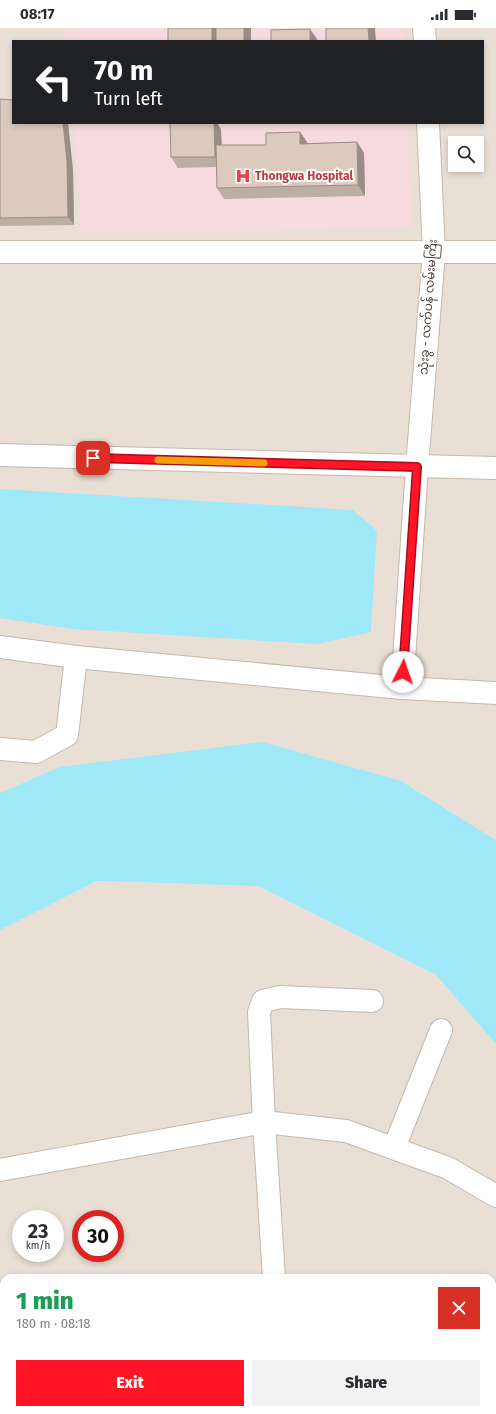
<!DOCTYPE html>
<meta charset="utf-8">
<style>
:root{--surface:#fff;--page:#f2f2f3;--text:#2b2b33;--muted:#7c7c81;--accent:#ff1526}
body{margin:0;font-family:"Fira Sans","Noto Sans Myanmar",sans-serif;background:var(--page);color:var(--text);height:100vh;display:flex;flex-direction:column;font-size:15px;white-space:nowrap}
*{box-sizing:border-box;margin:0}
p{font-size:13px;color:var(--muted)}
.icon{flex:none;width:22px;height:22px;fill:none;stroke:currentColor;stroke-width:2;stroke-linecap:round;stroke-linejoin:round}
.map{position:relative;flex:1;overflow:hidden}
.drawer{position:absolute;left:0px;top:1246px;width:496px;height:140px;display:flex;flex-direction:column;background:var(--surface);border-radius:12px 12px 0 0;box-shadow:0 2px 6px #0003}
.drawer>*{flex:none}
.banner{position:absolute;left:12px;top:12px;width:472px;height:84px;border-radius:0px;box-shadow:0 2px 6px #0003;background:#202124;color:#fff;overflow:hidden}
.controls{position:absolute;left:448px;top:108px;display:grid;gap:8px}
.controls a{display:grid;place-items:center;width:36px;height:36px;border-radius:0px;background:var(--surface);box-shadow:0 2px 6px #0003;font-size:20px}
.speed{position:absolute;left:12px;top:1182px;display:flex;gap:8px;font-size:20px;font-weight:700;text-align:center}
.speed>*{display:grid;place-content:center;width:52px;height:52px;border-radius:50%;background:var(--surface);box-shadow:0 2px 6px #0003;line-height:1}
.speed small{font-size:10px;font-weight:400}
.speed .limit{border:6px solid #d22;background:#fff;color:#111}
.pin{position:absolute;display:grid;place-items:center;width:34px;height:34px;color:#fff;margin:-17px;border-radius:8px;box-shadow:0 2px 6px #0006}
.me{position:absolute;width:44px;margin:-22px;rotate:4deg;stroke-linejoin:round;filter:drop-shadow(0 0 3px #0008)}
.turn{display:flex;align-items:center;gap:14px;height:84px;padding:0 16px;font-size:18px}
.turn .icon{width:52px;height:52px;stroke-width:2.5}
.turn b{display:block;font-size:28px;line-height:34px}
.round{display:grid;place-items:center;flex:none;width:42px;height:42px;border-radius:0px;background:var(--page)}
.summary{display:flex;align-items:center;justify-content:space-between;height:68px;padding:0 16px}
h1{font-size:24px;font-weight:800;line-height:30px;color:#1e9e55}
.action{display:flex;gap:8px;margin-top:auto;padding:8px 16px}
.action a{flex:1;height:46px;border-radius:0px;background:var(--accent);color:#fff;font-size:16px;font-weight:800;line-height:46px;text-align:center}
.action a+a{background:var(--page);color:var(--text)}
.status{display:flex;justify-content:space-between;align-items:center;height:28px;padding:0 20px;background:var(--surface);direction:ltr}
.status svg{height:11px;fill:currentColor}
.map>svg:first-child{display:block}
</style>
<div class="status"><b>08:17</b><svg viewBox="0 0 49 12"><path d="M0 12V9h3v3zM5 12V6h3v6zM10 12V3h3v9zM15 12V0h3v12zM26 1h20v11H26zM47 4h2v5h-2z"/></svg></div>
<div class="map">
<svg width="496" height="1386" viewBox="0 0 496 1386">
<rect width="100%" height="100%" fill="#f6eee8"/>
<!-- residential -->
<g fill="#eadfd5" fill-rule="evenodd">
<path d="M 0,0 L 496,0 L 496,812 L 401,753 L 59,739 L 0,765 ZM 13,13 L 483,13 L 483,95 L 13,95 ZM 455,115 L 477,115 L 477,137 L 455,137 Z"/>
<path d="M 97,853 L 258,858 L 436,947 L 496,1016 L 496,1386 L 0,1386 L 0,902 ZM 21,1191 L 55,1191 L 55,1225 L 21,1225 ZM 81,1191 L 115,1191 L 115,1225 L 81,1225 ZM 4,1250 L 492,1250 L 492,1382 L 4,1382 Z"/>
</g>
<!-- medical -->
<g fill="#f7dadd">
<polygon points="65,0 403,0 403,13 66,13"/>
<polygon points="73,95 407,95 412,200 82,205"/>
</g>
<!-- water -->
<g fill="#9ee8f8">
<polygon points="0,461 353,482 377,503 371,604 317,616 73,601 0,590"/>
<polygon points="263,714 401,753 496,812 496,1016 436,947 258,858 97,853 0,902 0,765 59,739"/>
</g>
<g fill="none" stroke-linecap="round" stroke-linejoin="round">
<!-- minor casing -->
<g stroke="#c5b7ac" stroke-width="24">
<g id="minor">
<polyline points="424,0 425,13"/>
<polyline points="0,224 496,224"/>
<polyline points="0,427 496,440"/>
<polyline points="0,619 76,629 402,660 496,665"/>
<polyline points="402,660 417,439 434,224 428,95"/>
<polyline points="0,721 36,724 67,707 76,629"/>
<polyline points="394,1120 441,1002"/>
<polyline points="0,1142 264,1094 346,1103 448,1140 496,1168"/>
<polyline points="274,1250 264,1094 259,984 263,973 280,969 372,973"/>
<polyline points="492,1271 496,1270"/>
<polyline points="0,1369 2,1386"/>
</g>
</g>
<!-- major casing -->
<g stroke="#f1a25b" stroke-width="24">
<g id="major">
<polyline points="0,1338 4,1338"/>
<polyline points="289,1382 289,1386"/>
</g>
</g>
<!-- minor -->
<use href="#minor" stroke="#fff" stroke-width="22"/>
<!-- major -->
<use href="#major" stroke="#ffca97" stroke-width="22"/>
</g>
<!-- wall -->
<g fill="#bdaea4">
<polygon points="0,71 73,141 74,197 0,198"/>
<polygon points="221,101 222,117 266,117 300,104 307,114 307,115 357,114 364,125 365,168 224,171 217,160 216,139 178,140 171,129"/>
</g>
<!-- shaded-wall -->
<g fill="#9a8d86">
<polygon points="212,0 218,0 219,13 212,13"/>
<rect x="244" y="0" width="7" height="13"/>
<polygon points="368,0 375,0 376,13 369,13"/>
<polygon points="310,1 317,11 317,13 310,13"/>
<polygon points="63,95 68,95 73,141 74,197 68,189"/>
<polygon points="214,95 217,95 221,101 222,139 215,129"/>
<polygon points="300,104 307,114 307,126 300,116"/>
<polygon points="357,114 364,125 365,168 358,157"/>
</g>
<!-- building -->
<g fill="#dccabf" stroke="#9a8d86">
<rect x="168" y="0" width="44" height="13"/>
<rect x="216" y="0" width="28" height="13"/>
<polygon points="326,0 368,0 369,13 326,13"/>
<polygon points="310,1 310,13 271,13 271,2"/>
<polygon points="0,71 13,72 13,95 63,95 67,133 68,189 0,190"/>
<polygon points="170,95 214,95 215,129 171,129"/>
<polygon points="300,104 300,116 357,114 358,157 217,160 216,117 266,117 266,105"/>
</g>
<g fill="none" stroke-linecap="round" stroke-linejoin="round">
<!-- route casing -->
<g stroke="#a60e19" stroke-width="10">
<polyline id="route" points="93,430 417,439 403,644"/>
</g>
<!-- route -->
<use href="#route" stroke="#ff1526" stroke-width="7"/>
<!-- slow -->
<polyline stroke="#f59e0b" stroke-width="7" points="158,432 264,435"/>
</g>
<!-- icons -->
<defs>
<g id="hospital-bare" transform="scale(1.2)"><path d="M-5-5h3v3.5h4V-5h3V5h-3V1.5h-4V5h-3Z" fill="#e0444e" stroke="#fff" stroke-width="2.5" paint-order="stroke"/></g>
</defs>
<g fill-rule="evenodd">
<use href="#hospital-bare" x="243" y="148"/>
</g>
<g text-anchor="middle" stroke-width="4" stroke-linejoin="round" paint-order="stroke">
<!-- health labels -->
<g font-size="12" font-weight="bold" fill="#be3a42" stroke="#fff" text-anchor="start">
<text x="255" y="152">Thongwa Hospital</text>
</g>
<!-- street labels -->
<g font-size="12" fill="#4a3d35" stroke="#fff">
<text transform="translate(428 279) rotate(-86)" y="4">သုံးခွ - လက်ပန် လမ်းမကြီး</text>
</g>
</g>
</svg>
<div class="controls">
<a><svg class="icon" aria-label="search" viewBox="0 0 24 24"><circle cx="10" cy="10" r="6"/><path d="M15 15l6 6"/></svg></a>
</div>
<div class="speed"><div>23<small>km/h</small></div><div class="limit">30</div></div>
<div class="pin" style="left:93px;top:430px;background:#d93025"><svg class="icon" aria-label="arrive" viewBox="0 0 24 24"><path d="M6 21V4h12l-3 4 3 4H6"/></svg></div>
<svg class="me" style="left:403px;top:644px" viewBox="-20 -20 40 40"><circle r="19" fill="#fff"/><path d="M0-13L10 11 0 6-10 11z" fill="#ff1526"/></svg>
<div class="banner">
<div class="turn"><svg class="icon" aria-label="left" viewBox="0 0 24 24"><path d="M17 20v-9H6M10 6l-5 5 5 5"/></svg><div><b>70 m</b>Turn left</div></div>
</div>
<section class="drawer">
<div class="summary"><div><h1>1 min</h1><p>180 m · 08:18</p></div><a class="round" style="background:#d93025;color:#fff"><svg class="icon" aria-label="close" viewBox="0 0 24 24"><path d="M6 6l12 12M18 6L6 18"/></svg></a></div>
<div class="action"><a>Exit</a><a>Share</a></div>
</section>
</div>
